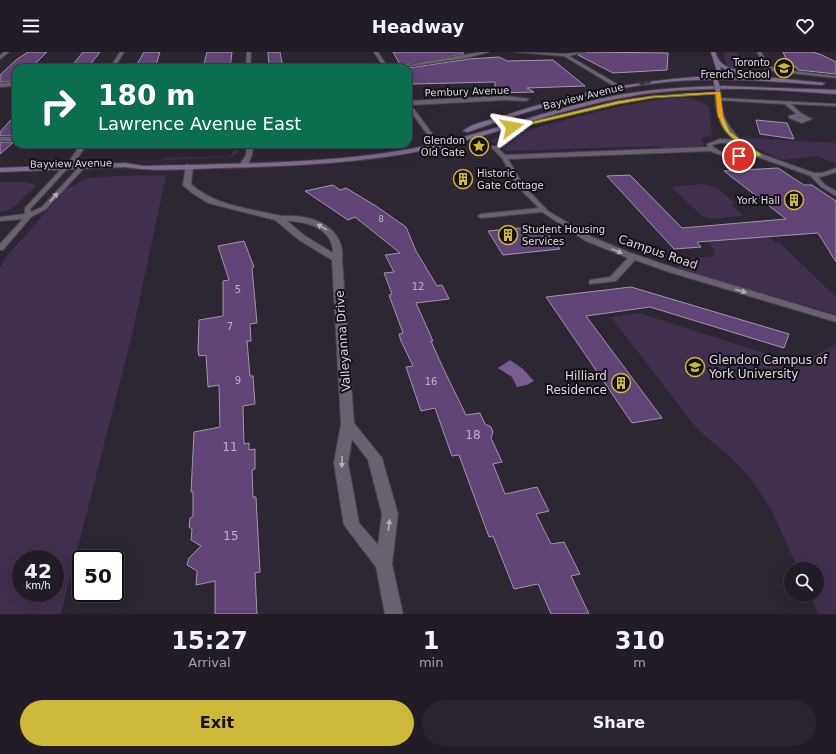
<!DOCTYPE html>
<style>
:root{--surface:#221c26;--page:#2a252e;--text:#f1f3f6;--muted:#a2a1a7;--line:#3f3a43;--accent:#ceb838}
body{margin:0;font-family:"DejaVu Sans",sans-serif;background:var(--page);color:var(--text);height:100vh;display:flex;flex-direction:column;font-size:15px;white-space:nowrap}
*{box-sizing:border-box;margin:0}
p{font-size:13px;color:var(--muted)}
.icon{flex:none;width:22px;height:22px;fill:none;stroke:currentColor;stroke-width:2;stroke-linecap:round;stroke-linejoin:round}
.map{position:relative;height:562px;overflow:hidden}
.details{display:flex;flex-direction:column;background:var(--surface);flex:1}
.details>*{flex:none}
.top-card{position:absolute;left:12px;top:12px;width:400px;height:84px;border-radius:12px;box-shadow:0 4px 16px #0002,0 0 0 1px var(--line);background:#0b6e4f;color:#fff;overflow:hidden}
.fabs{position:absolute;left:784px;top:510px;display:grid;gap:8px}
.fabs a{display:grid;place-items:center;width:40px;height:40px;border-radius:50%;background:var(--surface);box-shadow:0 4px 16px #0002,0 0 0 1px var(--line);font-size:20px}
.speed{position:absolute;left:12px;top:498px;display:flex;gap:8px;font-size:20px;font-weight:700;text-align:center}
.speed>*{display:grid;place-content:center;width:52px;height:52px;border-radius:50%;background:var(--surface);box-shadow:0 4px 16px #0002,0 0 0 1px var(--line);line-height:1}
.speed small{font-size:10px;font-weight:400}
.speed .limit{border:2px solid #111;border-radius:6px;background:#fff;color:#111}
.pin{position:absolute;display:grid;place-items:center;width:34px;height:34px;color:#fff;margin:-17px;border:2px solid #fff;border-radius:50%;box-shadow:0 1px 4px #0007}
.me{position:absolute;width:44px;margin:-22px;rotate:77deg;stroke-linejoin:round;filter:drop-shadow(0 0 3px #0008)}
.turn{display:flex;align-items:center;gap:14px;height:84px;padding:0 20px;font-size:18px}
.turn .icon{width:52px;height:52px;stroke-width:2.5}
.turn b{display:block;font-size:28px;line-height:34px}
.eta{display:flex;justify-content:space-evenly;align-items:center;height:68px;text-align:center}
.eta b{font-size:24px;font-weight:800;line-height:28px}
.action{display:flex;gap:8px;margin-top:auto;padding:8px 20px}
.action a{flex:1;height:46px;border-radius:24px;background:var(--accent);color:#111;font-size:16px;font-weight:800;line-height:46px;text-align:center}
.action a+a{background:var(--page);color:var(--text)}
header{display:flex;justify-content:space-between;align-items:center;height:52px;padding:0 20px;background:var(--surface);font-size:18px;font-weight:800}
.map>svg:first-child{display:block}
</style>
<header><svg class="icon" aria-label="menu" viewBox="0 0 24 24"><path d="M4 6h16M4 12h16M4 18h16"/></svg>Headway<svg class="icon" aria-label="heart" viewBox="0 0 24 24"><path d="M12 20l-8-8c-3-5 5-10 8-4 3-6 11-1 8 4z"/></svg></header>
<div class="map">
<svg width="836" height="562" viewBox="0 0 836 562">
<rect width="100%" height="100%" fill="#2d2633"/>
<!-- green -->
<g fill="#402f4d" fill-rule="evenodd">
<polygon points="737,0 742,12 745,14 734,17 727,13 723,1"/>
<polygon points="672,46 690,46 709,54 712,83 702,86 702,90 705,92 699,95 660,97 658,94 507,99 491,89 494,86 625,53"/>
<polygon points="732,85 836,91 836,112 818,104 782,108"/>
<polygon points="234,98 239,98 239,100 232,105 161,108 166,106 230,104"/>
<path d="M 166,123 L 133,279 L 61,562 L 0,562 L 0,216 L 6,205 L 67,136 C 74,136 81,127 90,126 C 115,123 141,124 166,123 ZM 21,507 L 55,507 L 55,541 L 21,541 Z"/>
<path d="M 0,130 L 25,130 L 36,133 L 35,136 C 21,144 18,158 0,160 Z"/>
<polygon points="705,132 717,136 735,151 731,152 741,161 743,164 712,167 702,164 672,136 676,134"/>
<polygon points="769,185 776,191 779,190 836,245 836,262 703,225 679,216 671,209 713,204 715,201 709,189"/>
<polygon points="639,261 789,309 804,309 836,292 836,562 818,562 810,543 817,543 817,517 798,517 772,459 749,424 729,404 697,377 611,265"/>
</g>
<!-- water -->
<polygon fill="#795c8f" points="510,308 523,317 534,329 527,333 517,335 512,325 498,316"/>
<!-- building -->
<g fill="#624577" stroke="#9f97a6">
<polygon points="28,0 47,0 31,16 16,16 16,29 0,30 0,23 16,8"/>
<polygon points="83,0 100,0 89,14 71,15"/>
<polygon points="144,0 160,0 156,13 136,14"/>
<polygon points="207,0 232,0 230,16 203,16"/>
<polygon points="268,0 280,0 283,16 269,16"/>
<polygon points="393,0 462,0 464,2 401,14"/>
<polygon points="586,0 668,1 667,18 613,21 578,3"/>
<polygon points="783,0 813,0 822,3 836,10 836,22 798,18 796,15 789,13"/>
<polygon points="499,5 507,9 553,8 585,34 527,36 534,40 495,41 495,30 413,32 411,18 408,18 408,16 469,7"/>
<polygon points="16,62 16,84 0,84 0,80"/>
<polygon points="756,68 787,71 794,87 760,82"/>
<polygon points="0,90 14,90 0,102"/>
<polygon points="778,116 804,133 812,133 836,149 836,210 818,181 697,190 701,195 674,197 607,124 630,123 682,176 786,167 724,119"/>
<polygon points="333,133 340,138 346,136 376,154 406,175 416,199 437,234 442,233 449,247 416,251 433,289 431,289 443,316 466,363 480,361 485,372 491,375 493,380 491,386 502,410 493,412 505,442 537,435 549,459 536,462 551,492 564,490 580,522 571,524 589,562 551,562 538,532 514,537 493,484 489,485 459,403 452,404 435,356 421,359 406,315 413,314 401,289 399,282 403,281 389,243 392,242 384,221 394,220 385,203 400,201 355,165 348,168 305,139"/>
<polygon points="541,174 560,197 503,203 488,179"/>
<polygon points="244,189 254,215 252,216 257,271 250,272 251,289 247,289 250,324 253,324 255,352 243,354 244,392 249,391 249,398 255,397 255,417 252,418 253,445 256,445 260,520 255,521 257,562 215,562 215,529 196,533 197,519 187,513 189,506 201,494 191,488 192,477 189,475 190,466 193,464 193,440 191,440 194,380 220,375 219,333 208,335 206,303 199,304 198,298 199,268 223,264 223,229 229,228 218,194"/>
<polygon points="631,235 789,282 784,296 650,255 586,264 662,366 632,371 546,245"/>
</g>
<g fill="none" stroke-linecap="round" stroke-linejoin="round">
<!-- service casing -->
<g stroke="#49434d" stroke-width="2">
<g id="service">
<polygon points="757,0 761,0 769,14 775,17 836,24 836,26 773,19 766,16"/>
<path d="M 718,46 L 836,52 L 836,54 L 791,52 L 802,62 L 812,67 L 802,71 L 789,66 L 789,64 L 796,62 L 785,52 L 716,48 ZM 796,65 L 800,65 L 805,67 Z"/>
<path d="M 720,87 L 740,88 L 761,102 L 814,121 L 822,121 L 836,116 L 836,120 L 825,124 L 818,125 L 825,133 L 836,139 L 836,144 L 821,135 L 811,124 L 758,105 L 724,104 L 710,99 L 508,107 L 523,133 L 548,159 L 592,185 L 631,201 L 675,216 L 836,264 L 836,270 L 669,220 L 635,208 L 616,229 L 590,232 L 589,230 L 590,228 L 610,225 L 628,206 L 586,189 L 542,160 L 481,166 L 478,164 L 481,162 L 539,156 L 518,135 L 502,106 L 492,96 L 492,94 L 496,94 L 505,103 L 708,95 L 707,92 ZM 720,91 L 737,91 L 753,102 C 740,102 721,105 712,93 Z"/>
<polygon points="66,113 69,115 68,116 30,157 31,160 42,155 80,114 85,115 46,157 31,165 3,198 0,198 0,192 23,167 0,169 0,165 25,162 25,156 64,114"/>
</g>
</g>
<!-- minor casing -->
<g stroke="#49434d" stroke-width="2">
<g id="minor">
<polygon points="4,0 9,0 0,7 0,4"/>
<polygon points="120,0 124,0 114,16 110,16"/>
<polygon points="247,0 251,0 250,16 246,16"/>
<polygon points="374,0 378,0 388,16 384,16"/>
<polygon points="482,0 489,0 466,6 399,16 422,10"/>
<polygon points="516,0 565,2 585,0 569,4 622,35 617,36 564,4"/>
<polygon points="16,30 16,34 0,35 0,31"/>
<path d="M 718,39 L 721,41 C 721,65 727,72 741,89 L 740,90 L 736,90 C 720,77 715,61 715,41 Z"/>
<polygon points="505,44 529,47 526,49 505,48 411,53 437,88 434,90 432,89 408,56 408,49"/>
<rect x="0" y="85" width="16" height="4"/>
<polygon points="81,92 87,92 75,110 69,117 63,117 63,113 70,108"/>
<polygon points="247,92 253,92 252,103 247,114 244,114 240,112 246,103"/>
<path d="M 186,112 L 193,114 L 191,132 C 214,153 246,156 276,163 C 285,165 294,163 303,165 C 325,168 345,184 342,207 L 354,371 L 382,406 L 398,462 L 392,512 L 403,562 L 385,562 L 376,515 L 344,473 L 334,411 L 341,372 L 332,208 L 299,188 L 275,168 L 208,151 L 192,141 L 183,133 ZM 287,169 C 307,169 333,177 333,201 L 305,184 ZM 352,387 L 368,408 L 382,462 L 378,493 L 359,471 L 348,411 Z"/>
</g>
</g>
<!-- secondary casing -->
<g stroke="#49434d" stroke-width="2">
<g id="secondary">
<path d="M 711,0 L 715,0 C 722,19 732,14 747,23 L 742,24 L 720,15 L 721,19 L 717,19 Z"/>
<path d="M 695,25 L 764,25 L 825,31 L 822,33 C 780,30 737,26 695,28 C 616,31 541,54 468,80 L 463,79 C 472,71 491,68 503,64 C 566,43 629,30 695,25 Z"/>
<path d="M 723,34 L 836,38 L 836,42 C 770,37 703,33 637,43 C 575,53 516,75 456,91 C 378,111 298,114 219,116 C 188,117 156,120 125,115 L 0,120 L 0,116 L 125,111 L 143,114 C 237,111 333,113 426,94 C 488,81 547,58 609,45 C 647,37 685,35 723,34 Z"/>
</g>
</g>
<!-- service -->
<use href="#service" fill="#696170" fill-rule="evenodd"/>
<!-- minor -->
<use href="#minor" fill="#696170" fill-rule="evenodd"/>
<!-- secondary -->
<use href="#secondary" fill="#806b90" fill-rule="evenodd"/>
<!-- secondary-bridge casing -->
<g stroke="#49434d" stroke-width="6" stroke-linecap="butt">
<polyline id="secondary-bridge" points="716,30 718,38"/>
</g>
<!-- secondary-bridge -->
<use href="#secondary-bridge" stroke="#806b90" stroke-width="5"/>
</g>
<!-- one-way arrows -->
<defs><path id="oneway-solid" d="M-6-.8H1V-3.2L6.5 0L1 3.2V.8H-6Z"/></defs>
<use fill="#3a3041" href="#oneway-solid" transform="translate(645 31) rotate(172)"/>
<g fill="#b4aeb9">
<use href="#oneway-solid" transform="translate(54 145) rotate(-48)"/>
<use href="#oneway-solid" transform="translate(322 175) rotate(-150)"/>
<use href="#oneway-solid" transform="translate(617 199) rotate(22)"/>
<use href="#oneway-solid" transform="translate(741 239) rotate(17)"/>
<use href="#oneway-solid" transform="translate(342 410) rotate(91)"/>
<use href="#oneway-solid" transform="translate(389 473) rotate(-83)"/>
</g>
<!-- route -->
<path fill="#ceb838" stroke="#867824" d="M 720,40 L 723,64 L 730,80 L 761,102 L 761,104 L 737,105 L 739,102 L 753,101 C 724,80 719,80 716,42 L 652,46 L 618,52 L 512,77 L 510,75 L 618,49 L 652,44 Z"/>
<!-- slow -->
<polygon fill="#f59e0b" points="720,40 723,65 721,67 718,65 716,42 678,42"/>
<!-- icons -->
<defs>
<g id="school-ring" transform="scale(1)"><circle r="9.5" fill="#141116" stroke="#ceb838" stroke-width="1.5"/><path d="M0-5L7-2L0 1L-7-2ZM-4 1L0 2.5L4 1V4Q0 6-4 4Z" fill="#ceb838"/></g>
<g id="sight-ring" transform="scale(1)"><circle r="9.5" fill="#141116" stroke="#ceb838" stroke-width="1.5"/><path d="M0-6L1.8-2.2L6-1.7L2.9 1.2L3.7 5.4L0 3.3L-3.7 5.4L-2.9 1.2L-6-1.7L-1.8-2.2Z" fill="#ceb838"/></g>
<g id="building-ring" transform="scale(1)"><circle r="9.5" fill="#141116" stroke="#ceb838" stroke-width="1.5"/><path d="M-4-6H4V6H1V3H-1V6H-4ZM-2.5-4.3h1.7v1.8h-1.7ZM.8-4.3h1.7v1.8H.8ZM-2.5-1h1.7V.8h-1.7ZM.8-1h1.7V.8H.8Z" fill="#ceb838"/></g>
<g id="university-ring" transform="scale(1)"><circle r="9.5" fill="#141116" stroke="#ceb838" stroke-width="1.5"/><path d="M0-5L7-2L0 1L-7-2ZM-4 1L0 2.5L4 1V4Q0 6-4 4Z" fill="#ceb838"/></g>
</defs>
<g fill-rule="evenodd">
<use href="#school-ring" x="784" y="16"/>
<use href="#sight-ring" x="479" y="94"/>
<use href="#building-ring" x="463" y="127"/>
<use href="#building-ring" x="794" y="148"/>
<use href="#building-ring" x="508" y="183"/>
<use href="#university-ring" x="695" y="315"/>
<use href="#building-ring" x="621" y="331"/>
</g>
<g text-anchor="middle" stroke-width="4" stroke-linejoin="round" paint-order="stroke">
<!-- far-number labels -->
<g font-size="9" fill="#beb2c6">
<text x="381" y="170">8</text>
</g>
<!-- far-poi labels -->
<g font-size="10" fill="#dcd7e0" stroke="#141116" text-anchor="end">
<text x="770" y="14">Toronto<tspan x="770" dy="12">French School</tspan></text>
<text x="465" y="92">Glendon<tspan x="465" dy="12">Old Gate</tspan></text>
<text x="477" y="125" text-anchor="start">Historic<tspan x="477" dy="12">Gate Cottage</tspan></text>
<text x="780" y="152">York Hall</text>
<text x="522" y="181" text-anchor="start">Student Housing<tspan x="522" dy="12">Services</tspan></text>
</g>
<!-- far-street labels -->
<g font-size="10" fill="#dcd7e0" stroke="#141116">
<text transform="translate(467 39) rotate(-2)" y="4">Pembury Avenue</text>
<text transform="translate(583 44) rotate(-14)" y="4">Bayview Avenue</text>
<text transform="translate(71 111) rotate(-1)" y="4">Bayview Avenue</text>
</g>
<!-- number labels -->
<g font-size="10" fill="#beb2c6">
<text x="418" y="238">12</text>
<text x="238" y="241">5</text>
<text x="230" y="278">7</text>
<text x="238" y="332">9</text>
<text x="431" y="333">16</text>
</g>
<!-- street labels -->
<g font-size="12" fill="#dcd7e0" stroke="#141116">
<text transform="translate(658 200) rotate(19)" y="4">Campus Road</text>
<text transform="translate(343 289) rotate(-94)" y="4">Valleyanna Drive</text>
</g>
<!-- poi labels -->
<g font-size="12" fill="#dcd7e0" stroke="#141116" text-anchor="start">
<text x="709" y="312">Glendon Campus of<tspan x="709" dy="14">York University</tspan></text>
<text x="607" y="328" text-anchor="end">Hilliard<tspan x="607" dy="14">Residence</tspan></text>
</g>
<!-- near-number labels -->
<g font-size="12" fill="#beb2c6">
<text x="473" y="387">18</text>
<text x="230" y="399">11</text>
<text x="231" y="488">15</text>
</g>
</g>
</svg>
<div class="fabs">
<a><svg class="icon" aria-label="search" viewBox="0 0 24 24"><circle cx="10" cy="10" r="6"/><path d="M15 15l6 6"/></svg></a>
</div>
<div class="speed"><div>42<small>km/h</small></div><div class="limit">50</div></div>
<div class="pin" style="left:739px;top:104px;background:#d93025"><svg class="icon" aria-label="arrive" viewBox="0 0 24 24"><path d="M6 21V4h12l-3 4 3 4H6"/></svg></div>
<svg class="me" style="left:512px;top:75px" viewBox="-20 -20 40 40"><path d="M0-17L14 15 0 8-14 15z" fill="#ceb838" stroke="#fff" stroke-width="4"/></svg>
<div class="top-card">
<div class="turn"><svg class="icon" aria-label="right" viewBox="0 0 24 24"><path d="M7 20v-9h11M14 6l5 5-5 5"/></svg><div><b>180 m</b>Lawrence Avenue East</div></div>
</div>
</div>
<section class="details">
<div class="eta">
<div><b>15:27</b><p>Arrival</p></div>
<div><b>1</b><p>min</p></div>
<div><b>310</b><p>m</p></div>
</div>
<div class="action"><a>Exit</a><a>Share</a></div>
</section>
